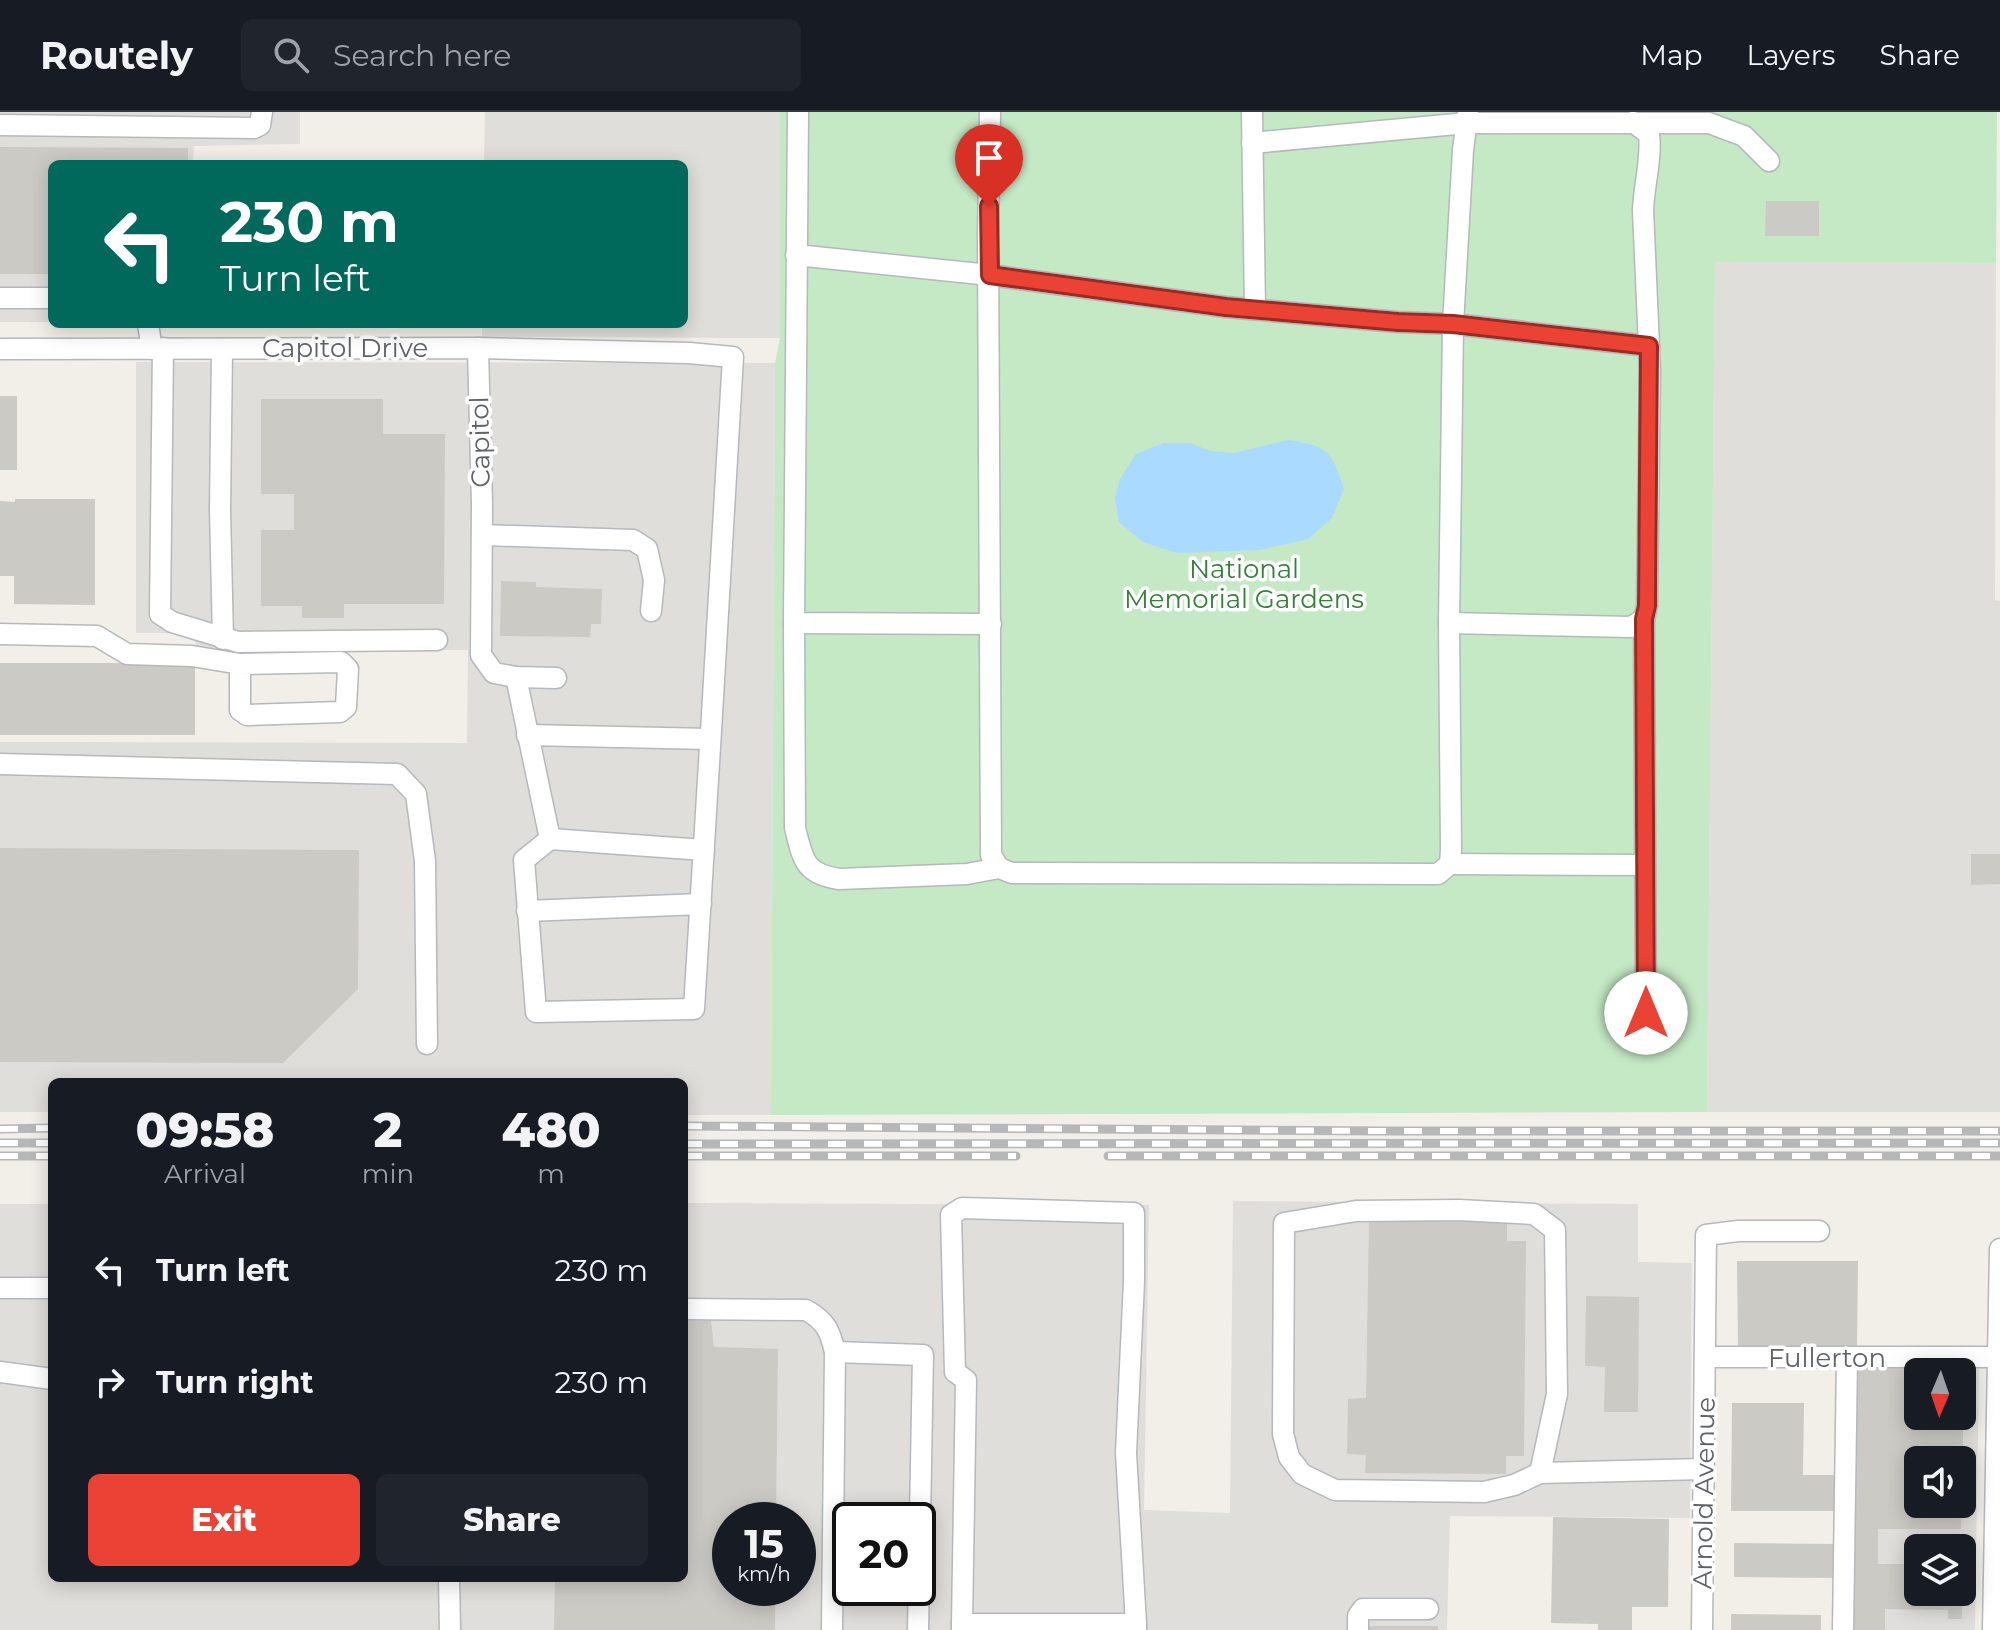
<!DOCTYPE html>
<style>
:root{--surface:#171b24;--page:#20242c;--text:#f1f3f6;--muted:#9ea1a6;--line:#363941;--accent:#ea4335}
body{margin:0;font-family:Montserrat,sans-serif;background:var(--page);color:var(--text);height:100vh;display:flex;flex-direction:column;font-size:30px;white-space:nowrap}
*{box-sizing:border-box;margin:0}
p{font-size:26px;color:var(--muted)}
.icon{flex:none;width:44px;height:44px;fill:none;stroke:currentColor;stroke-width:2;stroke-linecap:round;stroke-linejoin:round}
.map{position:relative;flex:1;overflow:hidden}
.details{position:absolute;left:48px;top:966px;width:640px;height:504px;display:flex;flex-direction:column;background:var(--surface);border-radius:12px;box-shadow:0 4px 20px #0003}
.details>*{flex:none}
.top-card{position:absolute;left:48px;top:48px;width:640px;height:168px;border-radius:12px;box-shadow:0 4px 20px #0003;background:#00695c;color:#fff;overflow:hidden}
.needle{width:52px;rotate:182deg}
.fabs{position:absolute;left:1904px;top:1246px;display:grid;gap:16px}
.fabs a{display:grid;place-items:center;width:72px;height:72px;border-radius:12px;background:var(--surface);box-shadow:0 4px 20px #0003;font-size:40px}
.speed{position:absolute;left:712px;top:1390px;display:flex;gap:16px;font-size:40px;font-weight:700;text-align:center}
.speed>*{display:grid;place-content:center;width:104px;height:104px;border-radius:50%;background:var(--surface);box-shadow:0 4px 20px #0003;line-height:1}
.speed small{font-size:20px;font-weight:400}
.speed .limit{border:4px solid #111;border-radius:12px;background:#fff;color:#111}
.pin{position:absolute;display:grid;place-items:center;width:68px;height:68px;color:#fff;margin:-82px -34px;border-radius:50% 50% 50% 0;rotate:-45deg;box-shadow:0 0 8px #0007}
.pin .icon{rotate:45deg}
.me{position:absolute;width:88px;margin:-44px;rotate:0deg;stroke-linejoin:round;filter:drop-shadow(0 0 6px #0008)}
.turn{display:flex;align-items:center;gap:28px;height:168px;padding:0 40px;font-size:36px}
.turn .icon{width:104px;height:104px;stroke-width:2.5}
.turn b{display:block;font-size:56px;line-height:68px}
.eta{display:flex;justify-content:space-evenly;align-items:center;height:136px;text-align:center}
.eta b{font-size:48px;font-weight:800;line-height:56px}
.button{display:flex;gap:16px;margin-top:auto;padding:16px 40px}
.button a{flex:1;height:92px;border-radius:12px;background:var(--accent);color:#fff;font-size:32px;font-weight:800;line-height:92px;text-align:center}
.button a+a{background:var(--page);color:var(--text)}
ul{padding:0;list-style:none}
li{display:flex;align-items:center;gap:24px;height:112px;padding:0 40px}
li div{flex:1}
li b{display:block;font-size:30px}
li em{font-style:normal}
header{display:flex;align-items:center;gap:48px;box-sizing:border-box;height:112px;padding:0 40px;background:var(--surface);border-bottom:2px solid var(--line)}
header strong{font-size:38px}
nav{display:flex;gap:44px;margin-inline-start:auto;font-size:28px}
.search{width:560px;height:72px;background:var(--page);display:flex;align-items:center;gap:20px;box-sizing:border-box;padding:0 28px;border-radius:12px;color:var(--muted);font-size:30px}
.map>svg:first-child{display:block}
</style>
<header>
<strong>Routely</strong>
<div class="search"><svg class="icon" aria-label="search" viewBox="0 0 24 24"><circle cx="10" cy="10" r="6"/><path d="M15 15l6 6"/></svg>Search here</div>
<nav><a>Map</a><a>Layers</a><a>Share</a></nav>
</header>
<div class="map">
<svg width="2000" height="1518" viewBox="0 0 2000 1518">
<rect width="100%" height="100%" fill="#f1efe8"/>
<!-- industrial -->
<g fill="#e0deda" fill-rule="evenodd">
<polygon points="0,0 300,0 300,32 194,34 193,52 52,52 52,210 0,210"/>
<polygon points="485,0 780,0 780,226 482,225 482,212 684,212 684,52 484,52"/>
<polygon points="1715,149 1996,151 1995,488 2000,489 2000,1000 1707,1000"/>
<polygon points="136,250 775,251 771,1003 684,1003 684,970 52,970 52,1000 0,1000 0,630 467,631 468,538 196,538 195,521 136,521"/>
<path d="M 1233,1089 L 1638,1092 L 1638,1150 L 1692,1151 L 1690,1406 L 1450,1404 L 1447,1518 L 0,1518 L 0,1092 L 52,1092 L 52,1466 L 684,1466 L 684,1091 L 1149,1093 L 1144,1398 L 1230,1401 ZM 730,1408 L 798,1408 L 798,1476 L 730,1476 ZM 850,1408 L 918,1408 L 918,1476 L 850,1476 Z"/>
<path d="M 1852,1251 L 1979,1253 L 1975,1518 L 1848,1518 ZM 1918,1260 L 1962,1260 L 1962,1304 L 1918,1304 ZM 1918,1348 L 1962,1348 L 1962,1392 L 1918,1392 ZM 1918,1436 L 1962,1436 L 1962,1480 L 1918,1480 Z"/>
</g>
<!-- green -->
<polygon fill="#c5e8c5" points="780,0 1997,0 1996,151 1715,150 1707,1000 771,1003 775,251 780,226"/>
<!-- water -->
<path fill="#aadaff" d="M 1288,328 C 1328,334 1332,339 1344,377 L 1332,406 L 1308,427 L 1260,438 L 1177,441 L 1143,430 L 1119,410 L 1115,386 L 1120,367 L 1136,342 L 1163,331 L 1190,331 L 1210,339 L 1234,341 Z"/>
<!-- building -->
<g fill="#cccac5">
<polygon points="0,35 188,36 188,52 52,52 52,162 0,162"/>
<polygon points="1766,89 1819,89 1819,124 1765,124"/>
<rect x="0" y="284" width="17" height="74"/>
<polygon points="261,287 383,287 383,322 445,322 444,492 344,492 344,506 302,506 302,494 261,494 261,418 294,418 294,382 261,382"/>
<polygon points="15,387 95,387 95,493 14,492 14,464 0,464 0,389 15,390"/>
<polygon points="501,469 536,470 536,475 602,477 601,512 591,512 590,525 500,524"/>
<rect x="0" y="551" width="195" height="72"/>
<polygon points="0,736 359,738 358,877 283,951 0,950"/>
<polygon points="1971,742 2000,742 2000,772 1971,773"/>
<polygon points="1369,1108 1507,1110 1507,1129 1526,1129 1524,1344 1506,1344 1506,1362 1365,1361 1366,1343 1347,1342 1348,1287 1366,1286"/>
<polygon points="1737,1149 1858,1149 1857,1237 1738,1236"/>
<polygon points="1586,1184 1639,1185 1638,1300 1604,1300 1605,1255 1585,1254"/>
<polygon points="711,1208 714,1235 778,1237 776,1408 730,1408 730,1476 775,1476 775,1518 554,1518 555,1466 684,1466 684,1209"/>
<polygon points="1855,1255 1964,1256 1964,1260 1918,1260 1918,1304 1963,1304 1963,1348 1918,1348 1918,1392 1962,1392 1961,1417 1878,1417 1878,1452 1918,1452 1918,1480 1962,1480 1962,1507 1948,1507 1948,1498 1885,1497 1885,1518 1852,1518"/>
<polygon points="1732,1291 1804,1291 1803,1363 1839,1363 1838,1399 1731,1399"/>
<polygon points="1553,1405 1669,1407 1668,1495 1632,1495 1632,1518 1598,1518 1598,1512 1551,1511"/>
<polygon points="1734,1431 1837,1432 1836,1466 1734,1465"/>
<polygon points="1731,1502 1821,1503 1821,1518 1731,1518"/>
<rect x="1366" y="1514" width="72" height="4"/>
</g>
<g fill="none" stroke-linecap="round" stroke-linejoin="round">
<!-- minor casing -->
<g stroke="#b5b8bc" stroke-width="23">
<g id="minor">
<polyline points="798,0 794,511 991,512"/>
<polyline points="990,0 988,126 991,743 999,756 1012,761 1438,762 1450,752 1451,738 1449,511 1453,212 1463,38 1468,0"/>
<polyline points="1252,0 1255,197"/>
<polyline points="0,13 254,16 260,13 262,0"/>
<polyline points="1252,31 1467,11 1709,11 1744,24 1769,49"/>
<polyline points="796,143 990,163 1226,195 1398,210 1453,212 1649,234"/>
<polyline points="0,186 52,186"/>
<polyline points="148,212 152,237"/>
<polyline points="163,236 160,502 172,510 238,530 437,528"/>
<polyline points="478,236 482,392 481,543 494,561 516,565 556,566"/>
<path d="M 0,237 L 478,236 L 689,241 L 733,245 C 720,462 708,680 694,897 L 536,900 L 524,748 L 550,727 L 704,738"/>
<polyline points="222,237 220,398 223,527"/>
<polyline points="482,423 633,428 647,437 654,468 651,499"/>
<polyline points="1644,507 1646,901"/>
<path d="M 794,511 L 795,716 C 803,747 804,762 839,767 L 967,762 L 999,756"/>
<path d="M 1449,511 L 1631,515 L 1644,507 L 1647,494 L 1650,257 L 1643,98 C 1644,72 1652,47 1649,22 L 1633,10"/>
<polyline points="0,522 97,524 127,542 192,544 240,552 341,550 348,557 346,595 340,600 247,603 240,598 240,552"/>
<polyline points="516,565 550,727"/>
<polyline points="527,623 710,627"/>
<polyline points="0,652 397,662 416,682 425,749 427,932"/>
<polyline points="1450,752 1645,753"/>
<polyline points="527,799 701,792"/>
<polyline points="0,1176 52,1176"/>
<path d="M 684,1197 L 806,1198 C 826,1209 830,1219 835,1240 L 832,1518"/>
<polyline points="835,1240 923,1243 918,1518"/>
<polyline points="1705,1245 1997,1245"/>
<polyline points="0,1260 52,1267"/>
<polyline points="1540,1361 1557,1282 1555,1118 1534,1102 1459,1098 1356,1099 1284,1111 1283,1322 1289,1345 1302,1362 1335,1378 1484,1380 1514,1373 1540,1361 1704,1357"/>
<polyline points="449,1466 450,1518"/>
<polyline points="962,1512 966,1268 955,1260 951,1103 962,1096 1134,1101 1134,1169 1126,1341 1136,1512"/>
<polyline points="962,1518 962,1512 1136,1512 1136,1518"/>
<polyline points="1358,1518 1358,1504 1363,1497 1428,1497"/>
<polyline points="1702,1518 1706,1123 1738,1119 1819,1119"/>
<polyline points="1843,1518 1847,1246"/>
<polyline points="1993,1518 2000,1137"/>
</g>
</g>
<!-- minor -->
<use href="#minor" stroke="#fff" stroke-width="20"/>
<!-- rail casing -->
<g stroke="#b6b7b8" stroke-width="9">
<g id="rail">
<polyline points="684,1014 1382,1019 2000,1019"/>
<polyline points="0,1017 52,1016"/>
<polyline points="0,1031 52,1031"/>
<polyline points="684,1032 2000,1031"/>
<polyline points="0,1044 52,1044"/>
<polyline points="684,1044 1016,1044"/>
<polyline points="1108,1044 2000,1044"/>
</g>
</g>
<!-- rail -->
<use href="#rail" stroke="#fff" stroke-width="6" stroke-dasharray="18" stroke-linecap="butt"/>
</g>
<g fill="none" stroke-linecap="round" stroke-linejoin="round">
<!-- route casing -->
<g stroke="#982c22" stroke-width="20">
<polyline id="route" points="989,94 990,163 1226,195 1398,210 1453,212 1649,234 1647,494 1644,507 1646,901"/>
</g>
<!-- route -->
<use href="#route" stroke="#ea4335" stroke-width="14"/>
</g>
<g text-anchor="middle" stroke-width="7" stroke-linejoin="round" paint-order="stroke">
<!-- street labels -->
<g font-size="26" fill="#5f6368" stroke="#fff">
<text x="345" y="245">Capitol Drive</text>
<text transform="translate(480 330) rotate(-91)" y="9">Capitol</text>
<text x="1827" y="1255">Fullerton</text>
<text transform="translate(1704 1381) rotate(-89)" y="9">Arnold Avenue</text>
</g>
<!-- park labels -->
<g font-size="26" fill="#348238" stroke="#fff">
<text x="1244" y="466">National<tspan x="1244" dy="30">Memorial Gardens</tspan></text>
</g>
</g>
</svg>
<div class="fabs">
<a><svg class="needle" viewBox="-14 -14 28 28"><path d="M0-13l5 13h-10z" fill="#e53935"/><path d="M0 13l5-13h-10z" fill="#9ea1a6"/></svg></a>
<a><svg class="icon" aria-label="sound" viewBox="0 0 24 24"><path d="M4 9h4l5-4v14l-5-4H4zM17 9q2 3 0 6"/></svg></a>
<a><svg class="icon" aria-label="layers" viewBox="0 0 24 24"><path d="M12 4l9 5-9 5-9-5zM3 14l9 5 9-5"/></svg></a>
</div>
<div class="speed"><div>15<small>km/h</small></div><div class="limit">20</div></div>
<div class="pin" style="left:989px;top:94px;background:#d93025"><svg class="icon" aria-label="arrive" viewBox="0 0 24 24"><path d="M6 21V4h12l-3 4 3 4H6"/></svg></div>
<svg class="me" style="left:1646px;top:901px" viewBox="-20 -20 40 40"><circle r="19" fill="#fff"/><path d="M0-13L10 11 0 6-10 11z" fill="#ea4335"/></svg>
<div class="top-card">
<div class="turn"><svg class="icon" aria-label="left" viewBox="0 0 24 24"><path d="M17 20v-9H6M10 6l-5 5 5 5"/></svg><div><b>230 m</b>Turn left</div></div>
</div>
<section class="details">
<div class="eta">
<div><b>09:58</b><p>Arrival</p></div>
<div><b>2</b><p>min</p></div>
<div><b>480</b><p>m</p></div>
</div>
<ul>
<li><svg class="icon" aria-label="left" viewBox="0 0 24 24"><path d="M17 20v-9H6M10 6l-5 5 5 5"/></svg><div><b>Turn left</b></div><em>230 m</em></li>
<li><svg class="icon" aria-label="right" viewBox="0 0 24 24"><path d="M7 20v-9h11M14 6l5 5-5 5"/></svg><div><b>Turn right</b></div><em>230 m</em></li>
</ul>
<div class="button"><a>Exit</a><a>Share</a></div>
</section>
</div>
